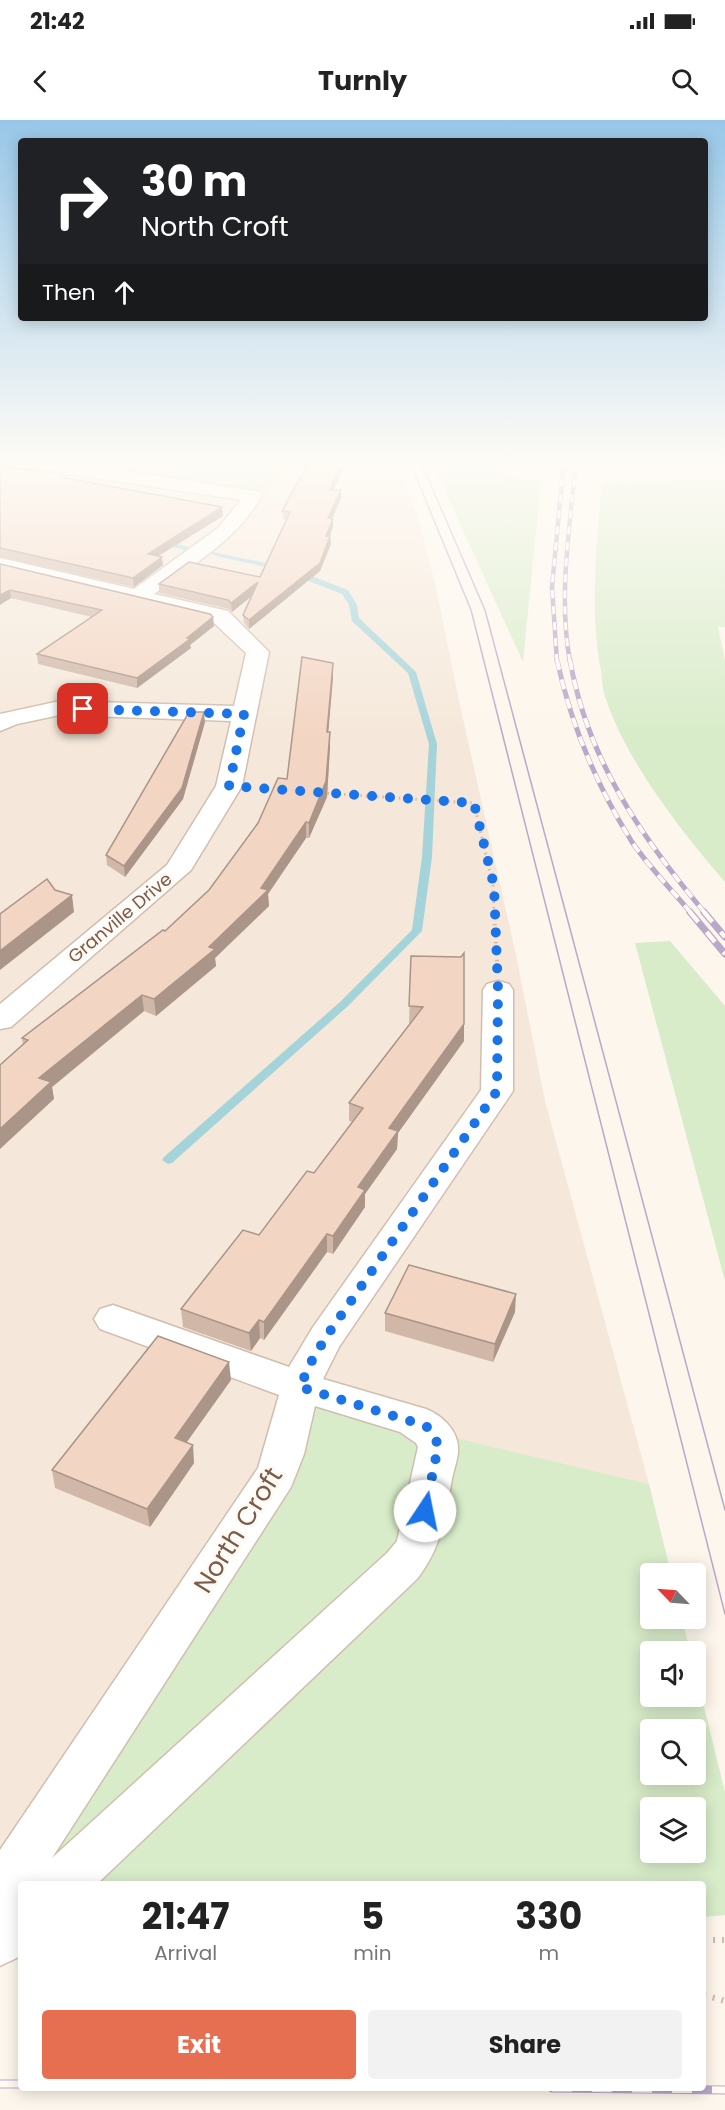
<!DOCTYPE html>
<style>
:root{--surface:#fff;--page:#f2f2f2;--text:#222;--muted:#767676;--accent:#e76f51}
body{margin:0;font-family:Poppins,sans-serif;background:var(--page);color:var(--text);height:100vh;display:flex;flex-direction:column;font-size:22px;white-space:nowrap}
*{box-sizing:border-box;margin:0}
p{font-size:20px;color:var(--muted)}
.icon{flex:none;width:33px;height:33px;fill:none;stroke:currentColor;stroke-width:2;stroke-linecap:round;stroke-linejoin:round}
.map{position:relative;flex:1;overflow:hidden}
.sheet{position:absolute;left:18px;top:1761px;width:688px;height:210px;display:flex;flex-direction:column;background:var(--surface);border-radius:6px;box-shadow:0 3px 15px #0003}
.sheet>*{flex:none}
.guide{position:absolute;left:18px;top:18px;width:690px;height:183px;border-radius:6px;box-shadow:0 3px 15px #0003;background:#202124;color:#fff;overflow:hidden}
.needle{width:39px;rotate:295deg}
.tools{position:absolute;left:640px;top:1443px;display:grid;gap:12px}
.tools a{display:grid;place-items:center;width:66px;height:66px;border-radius:6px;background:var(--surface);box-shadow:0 3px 15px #0003;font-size:30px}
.pin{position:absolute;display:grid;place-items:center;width:51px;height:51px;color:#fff;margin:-26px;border-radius:12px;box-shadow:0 3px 9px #0006}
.me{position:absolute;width:66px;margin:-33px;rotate:11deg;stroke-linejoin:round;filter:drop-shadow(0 0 4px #0008)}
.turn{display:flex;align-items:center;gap:21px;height:126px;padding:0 24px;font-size:27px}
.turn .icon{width:78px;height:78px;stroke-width:2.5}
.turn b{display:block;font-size:42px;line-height:51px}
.then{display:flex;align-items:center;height:57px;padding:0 24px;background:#0003;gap:12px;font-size:22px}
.eta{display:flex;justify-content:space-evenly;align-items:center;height:102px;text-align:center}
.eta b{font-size:36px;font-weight:700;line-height:42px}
.action{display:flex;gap:12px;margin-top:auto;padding:12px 24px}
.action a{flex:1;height:69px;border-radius:6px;background:var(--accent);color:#fff;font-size:24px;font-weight:700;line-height:69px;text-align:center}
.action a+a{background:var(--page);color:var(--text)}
.status{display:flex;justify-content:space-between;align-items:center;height:42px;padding:0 30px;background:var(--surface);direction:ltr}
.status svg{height:16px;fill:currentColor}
header{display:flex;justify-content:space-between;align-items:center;height:78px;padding:0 24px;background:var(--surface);font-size:27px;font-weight:700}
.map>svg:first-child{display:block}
</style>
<div class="status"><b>21:42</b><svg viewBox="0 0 49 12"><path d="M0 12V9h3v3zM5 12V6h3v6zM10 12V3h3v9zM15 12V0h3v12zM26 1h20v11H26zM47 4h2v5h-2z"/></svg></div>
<header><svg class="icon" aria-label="back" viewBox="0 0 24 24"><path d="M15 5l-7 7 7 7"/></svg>Turnly<svg class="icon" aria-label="search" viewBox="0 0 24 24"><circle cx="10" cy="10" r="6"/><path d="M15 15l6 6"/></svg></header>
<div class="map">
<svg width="725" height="1990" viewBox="0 0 725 1990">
<rect width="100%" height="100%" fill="#fdf6ec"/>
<!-- residential -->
<polygon fill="#f5e8da" points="0,340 63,344 265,374 284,340 396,340 399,344 417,395 435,463 461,590 516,835 545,981 649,1364 313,1285 0,1800"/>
<!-- green -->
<g fill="#d8ecc9" fill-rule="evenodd">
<polygon points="19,340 284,340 265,374 63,344"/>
<path d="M 431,340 L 487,340 C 493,357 526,358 541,360 L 523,542 Z"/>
<polygon points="627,340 725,340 725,344 628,349"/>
<path d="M 725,358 L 725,507 L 718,507 L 725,540 L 725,762 C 682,712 629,645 607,582 C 603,573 602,561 601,551 C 589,489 597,426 602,363 Z"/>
<polygon points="670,821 725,886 725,1161 635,823"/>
<path d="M 313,1284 L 649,1364 L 671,1453 L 651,1454 L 651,1498 L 682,1499 L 690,1531 L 651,1532 L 651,1576 L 696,1576 L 696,1554 L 725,1672 L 725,1795 L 704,1797 L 704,1764 L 23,1764 ZM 651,1610 L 696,1610 L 696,1654 L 651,1654 ZM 651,1688 L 696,1688 L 696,1732 L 651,1732 Z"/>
</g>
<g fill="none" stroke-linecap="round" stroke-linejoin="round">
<!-- stream -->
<g fill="#a5d3da" fill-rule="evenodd">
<polygon points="157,420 186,426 190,428 186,430 160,424 156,422"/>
<polygon points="213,432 280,446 284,448 280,450 216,436 212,434"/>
<polygon points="293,451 299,451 348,470 357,485 359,498 416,552 437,624 432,737 422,811 348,886 172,1043 168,1044 162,1040 164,1037 340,882 412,810 422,737 429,624 408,553 352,501 349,485 342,474 293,455"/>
</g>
<!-- minor casing -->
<g stroke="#d1beb0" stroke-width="3">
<g id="minor">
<path d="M 0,340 L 76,343 L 260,372 L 262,376 C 237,419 194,444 154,474 L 228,491 L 269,532 L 242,666 L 191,750 L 11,907 L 0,909 L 0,884 L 167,745 L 216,666 L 231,601 L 60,595 L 17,604 L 0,611 L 0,594 L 60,581 L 234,586 L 246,533 L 212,501 L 0,450 L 0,438 L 134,469 L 218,408 L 241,380 L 76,355 L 0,348 Z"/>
<path d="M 498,861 L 509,864 L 513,870 L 513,971 L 339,1227 L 323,1259 L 426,1289 C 441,1295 457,1309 458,1327 C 459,1336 454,1349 452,1359 C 445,1397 442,1427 417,1459 L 97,1764 L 21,1764 L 21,1836 L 0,1846 L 0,1730 L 258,1348 L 279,1275 L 100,1209 L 94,1199 L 100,1189 L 113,1185 L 289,1247 L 313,1207 L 481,970 L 483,870 L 487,864 ZM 315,1286 L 400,1312 L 416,1323 L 418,1327 L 397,1421 L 387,1433 L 52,1738 L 291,1367 L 304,1334 Z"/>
</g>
</g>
<!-- path-far3 -->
<g stroke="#d9b8a5" stroke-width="2" stroke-dasharray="1 3" stroke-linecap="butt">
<polyline points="258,340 260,348 265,351"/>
<path d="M 497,340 C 543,366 669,355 725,352"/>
<polyline points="619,340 620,370"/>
</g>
<!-- path-far2 -->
<polyline stroke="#d9b8a5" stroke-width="3" stroke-dasharray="1.5 4" stroke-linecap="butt" points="322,673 474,683 493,766 494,793"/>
<!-- path-far1 -->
<polyline stroke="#d9b8a5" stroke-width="4" stroke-dasharray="1.5 4.5" stroke-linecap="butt" points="494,792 497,842"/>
<!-- path -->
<g stroke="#d9b8a5" stroke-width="6" stroke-dasharray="2 7" stroke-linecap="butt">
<polyline points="704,1820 725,1820"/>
<polyline points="704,1875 725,1881"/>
</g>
<!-- minor -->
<use href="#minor" fill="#fff" fill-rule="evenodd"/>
<!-- tram -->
<g stroke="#b9a8c9" stroke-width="1.5">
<polyline points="409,340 471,490 725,1494"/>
<polyline points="420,340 485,490 725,1390"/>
</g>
<!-- rail-far3 casing -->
<g stroke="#b9a8c9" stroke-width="4.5">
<g id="rail-far3">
<polyline points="557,542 552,467 564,340"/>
<path d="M 570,542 C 558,475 570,407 576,340"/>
</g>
</g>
<!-- rail-far2 casing -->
<g stroke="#b9a8c9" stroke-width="5">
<g id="rail-far2">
<path d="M 557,540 C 571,605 597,666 632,722 C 649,747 672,770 691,793"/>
<path d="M 570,540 C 587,639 642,718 705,793"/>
</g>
</g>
<!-- rail-far1 casing -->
<g stroke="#b9a8c9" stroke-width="7">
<g id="rail-far1">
<polyline points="690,792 725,834"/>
<polyline points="704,792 725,817"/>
</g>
</g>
<!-- rail casing -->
<g stroke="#b9a8c9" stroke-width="9">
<g id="rail">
<polyline points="0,1964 21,1964"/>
<polyline points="552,1968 725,1970"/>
</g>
</g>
<!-- rail-far3 -->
<use href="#rail-far3" stroke="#fffaf3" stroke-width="3" stroke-dasharray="8" stroke-linecap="butt"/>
<!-- rail-far2 -->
<use href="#rail-far2" stroke="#fffaf3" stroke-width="4" stroke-dasharray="10" stroke-linecap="butt"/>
<!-- rail-far1 -->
<use href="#rail-far1" stroke="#fffaf3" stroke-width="4.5" stroke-dasharray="13" stroke-linecap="butt"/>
<!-- rail -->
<use href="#rail" stroke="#fffaf3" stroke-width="7" stroke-dasharray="20" stroke-linecap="butt"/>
</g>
<!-- wall -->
<g fill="#d1b7a8">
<polygon points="343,342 343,350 333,370 341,378 332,399 333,407 330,416 331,424 320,451 249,509 244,503 243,495 252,476 232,492 229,489 159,473 159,464 260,457 286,400 283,399 282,391"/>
<polygon points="0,347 65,358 222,387 223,396 159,436 163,445 134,467 0,437"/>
<polygon points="0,444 214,506 190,525 191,528 137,568 38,544 37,534 92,497 11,478"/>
<polygon points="333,543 333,558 328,612 330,612 330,627 327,677 309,718 306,718 268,774 269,786 215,838 216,846 156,896 144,891 52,967 54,979 23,925 22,918 165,811 209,770 258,703 287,659"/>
<polygon points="205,602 183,679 125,757 107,745 106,735"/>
<polygon points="411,836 464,904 464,921 398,1013 397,1029 365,1074 365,1087 333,1134 327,1132 264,1220 260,1218 251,1231 183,1207 181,1189 259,1115 314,1053 353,1002 349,1001 349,983 410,903 409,903"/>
<polygon points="515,1192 493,1242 385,1211 385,1193"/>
<polygon points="231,1260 186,1322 194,1343 150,1407 55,1368 52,1350"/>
</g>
<!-- shaded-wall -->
<g fill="#aa9588">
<polygon points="343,342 343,350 329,378 329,370"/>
<polygon points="341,370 341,378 328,407 328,398"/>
<polygon points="222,387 223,396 148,442 148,434"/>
<polygon points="333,399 333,407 326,424 326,416"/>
<polygon points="330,416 331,424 320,451 249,509 249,500"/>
<polygon points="162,437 163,445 134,467 133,458"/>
<polygon points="258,462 259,470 232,492 231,483"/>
<polygon points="10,470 11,478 0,485 0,475"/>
<polygon points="213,497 214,506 190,525 191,528 137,568 137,558"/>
<polygon points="333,543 333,558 327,627 327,612"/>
<polygon points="204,592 205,602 183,679 125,757 124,746"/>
<polygon points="330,612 330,627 327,677 309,718 309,703"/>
<polygon points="306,702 306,718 268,774 269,786 215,838 216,846 156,896 154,879 209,827 261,768"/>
<polygon points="72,775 74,792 0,850 0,831"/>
<polygon points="142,875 144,891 52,967 54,979 0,1029 0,1009 39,958"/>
<polygon points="464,904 464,921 398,1013 397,1029 365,1074 365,1087 333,1134 333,1116 389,1008"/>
<polygon points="327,1114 327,1132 264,1220 264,1202"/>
<polygon points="516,1174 515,1192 493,1242 495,1224"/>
<polygon points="259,1200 260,1218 251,1231 249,1213"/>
<polygon points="229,1242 231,1260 177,1336 175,1318"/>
<polygon points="193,1325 194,1343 150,1407 147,1389"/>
</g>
<!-- building -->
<g fill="#f3d5c3" stroke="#aa9588" stroke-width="1.5">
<polygon points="310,340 343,342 329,370 341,370 328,398 333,399 326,416 330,416 320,443 249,500 243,495 258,462 231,483 228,480 159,464 189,442 260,457 290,392 282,391"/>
<polygon points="0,347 64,353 60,357 222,387 148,434 162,437 133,458 0,428"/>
<polygon points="0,444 210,494 213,497 187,518 190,519 137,558 37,534 102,490 10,470 0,475"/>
<polygon points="302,537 333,543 327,612 330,612 326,661 309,703 306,702 261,768 268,770 209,827 215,829 154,879 142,875 39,958 51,962 0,1009 0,945 28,920 22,918 163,810 165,811 209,770 258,703 278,658 287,659"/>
<polygon points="189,592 204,592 182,668 124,746 106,735"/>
<polygon points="47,759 55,770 72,775 0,831 0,794"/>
<polygon points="464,833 464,904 389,1008 398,1011 358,1067 365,1070 333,1116 327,1114 264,1202 259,1200 249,1213 181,1189 243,1110 259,1115 307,1051 314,1053 363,988 349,983 423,887 409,886 411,836 461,837"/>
<polygon points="409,1145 516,1174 495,1224 385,1193"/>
<polygon points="158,1216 229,1242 175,1318 193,1325 147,1389 52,1350"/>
</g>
<!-- sky -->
<linearGradient id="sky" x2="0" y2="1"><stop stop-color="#97c7e8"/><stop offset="0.55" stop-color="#fefbf6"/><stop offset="1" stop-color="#fefbf6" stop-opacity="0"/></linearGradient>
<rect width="725" height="619" fill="url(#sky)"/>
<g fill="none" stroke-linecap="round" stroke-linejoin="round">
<!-- route -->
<polyline stroke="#1a73e8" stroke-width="10" stroke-dasharray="0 18" points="83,589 244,594 229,666 474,683 494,766 498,870 497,971 326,1217 310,1244 300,1267 426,1306 435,1316 438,1327 425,1391"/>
</g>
<g text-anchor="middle" stroke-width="6" stroke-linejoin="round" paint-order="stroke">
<!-- far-street labels -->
<g font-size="18" fill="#7a5c4d" stroke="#fffaf3">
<text transform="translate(120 798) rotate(-40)" y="6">Granville Drive</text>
</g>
<!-- near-street labels -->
<g font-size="26" fill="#7a5c4d" stroke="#fffaf3">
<text transform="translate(238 1410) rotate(-58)" y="9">North Croft</text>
</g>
</g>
</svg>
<div class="tools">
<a><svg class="needle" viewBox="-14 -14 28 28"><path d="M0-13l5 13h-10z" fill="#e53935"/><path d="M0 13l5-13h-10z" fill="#767676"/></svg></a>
<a><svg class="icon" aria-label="sound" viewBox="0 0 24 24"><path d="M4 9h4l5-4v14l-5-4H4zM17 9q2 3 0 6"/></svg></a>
<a><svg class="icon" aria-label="search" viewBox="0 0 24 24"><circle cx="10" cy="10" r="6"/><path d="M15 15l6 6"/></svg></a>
<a><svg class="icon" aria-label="layers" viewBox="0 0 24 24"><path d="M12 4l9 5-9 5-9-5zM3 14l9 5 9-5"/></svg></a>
</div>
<div class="pin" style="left:83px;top:589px;background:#d93025"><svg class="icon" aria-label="arrive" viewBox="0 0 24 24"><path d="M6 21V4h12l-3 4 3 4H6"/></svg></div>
<svg class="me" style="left:425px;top:1391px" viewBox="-20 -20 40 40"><circle r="19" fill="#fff"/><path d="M0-13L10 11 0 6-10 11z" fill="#1a73e8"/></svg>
<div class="guide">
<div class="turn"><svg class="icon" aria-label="right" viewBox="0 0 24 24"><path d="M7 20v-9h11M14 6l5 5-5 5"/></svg><div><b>30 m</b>North Croft</div></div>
<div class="then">Then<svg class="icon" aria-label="ahead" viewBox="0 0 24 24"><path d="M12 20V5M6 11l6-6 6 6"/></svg></div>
</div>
<section class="sheet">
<div class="eta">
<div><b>21:47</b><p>Arrival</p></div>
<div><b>5</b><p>min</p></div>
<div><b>330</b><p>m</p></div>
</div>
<div class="action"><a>Exit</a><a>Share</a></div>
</section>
</div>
